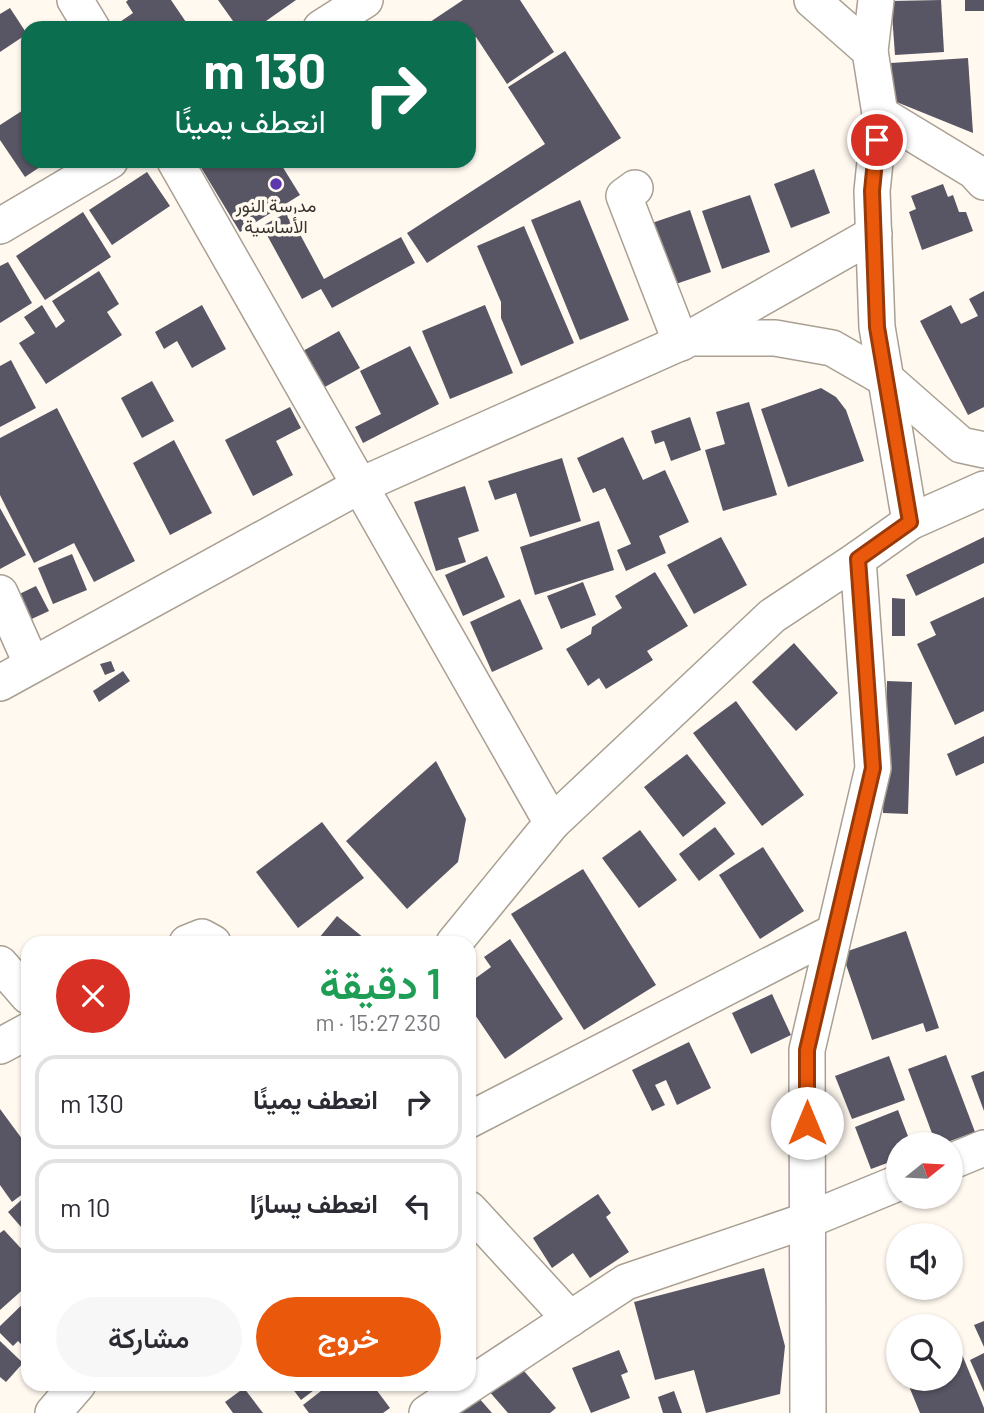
<!DOCTYPE html>
<html lang="ar">
<meta charset="utf-8">
<style>
:root{--surface:#fff;--page:#f7f7f7;--text:#2b2b33;--muted:#7c7c81;--line:#e1e1e2;--accent:#ea580c}
body{margin:0;font-family:Barlow,Vazirmatn,sans-serif;background:var(--page);color:var(--text);direction:rtl;height:100vh;display:flex;flex-direction:column;font-size:26px;white-space:nowrap}
*{box-sizing:border-box;margin:0}
p{font-size:23px;color:var(--muted)}
.icon{flex:none;width:38px;height:38px;fill:none;stroke:currentColor;stroke-width:2;stroke-linecap:round;stroke-linejoin:round}
.map{position:relative;flex:1;overflow:hidden;direction:ltr}
.details{position:absolute;left:21px;top:936px;width:455px;height:455px;display:flex;flex-direction:column;background:var(--surface);border-radius:21px;box-shadow:0 2px 5px #0004;direction:rtl}
.details>*{flex:none}
.hud{position:absolute;left:21px;top:21px;width:455px;height:147px;border-radius:21px;box-shadow:0 2px 5px #0004;direction:rtl;background:#0b6e4f;color:#fff;overflow:hidden}
.needle{width:46px;rotate:72deg}
.tools{position:absolute;left:886px;top:1132px;display:grid;gap:14px}
.tools a{display:grid;place-items:center;width:77px;height:77px;border-radius:50%;background:var(--surface);box-shadow:0 2px 5px #0004;font-size:35px}
.pin{position:absolute;display:grid;place-items:center;width:60px;height:60px;color:#fff;margin:-30px;border:4px solid #fff;border-radius:50%;box-shadow:0 2px 7px #0007}
.me{position:absolute;width:77px;margin:-38px;rotate:0deg;stroke-linejoin:round;filter:drop-shadow(0 0 5px #0008)}
.turn{display:flex;align-items:center;gap:24px;height:147px;padding:0 35px;font-size:32px}
.turn .icon{width:91px;height:91px;stroke-width:2.5}
.turn b{display:block;font-size:49px;line-height:60px}
.round{display:grid;place-items:center;flex:none;width:74px;height:74px;border-radius:37px;background:var(--page)}
.overview{display:flex;align-items:center;justify-content:space-between;height:119px;padding:0 35px}
h1{font-size:42px;font-weight:600;line-height:52px;color:#1e9e55}
.button{display:flex;gap:14px;margin-top:auto;padding:14px 35px}
.button a{flex:1;height:80px;border-radius:42px;background:var(--accent);color:#fff;font-size:28px;font-weight:600;line-height:80px;text-align:center}
.button a+a{background:var(--page);color:var(--text)}
ul{padding:0;list-style:none}
li{display:flex;align-items:center;gap:21px;height:94px;margin:0 14px 10px;padding:0 21px;border:4px solid var(--line);border-radius:21px}
li div{flex:1}
li b{display:block;font-size:26px}
li em{font-style:normal}
.map>svg:first-child{display:block}
</style>
<div class="map">
<svg width="984" height="1413" viewBox="0 0 984 1413">
<rect width="100%" height="100%" fill="#fff9f0"/>
<!-- building -->
<g fill="#585664">
<polygon points="128,0 171,0 190,28 111,28 133,13 126,2"/>
<polygon points="218,0 296,0 256,28 238,28"/>
<polygon points="463,0 520,0 554,52 507,84 476,37 469,42 469,28 421,28"/>
<polygon points="941,0 944,52 895,55 891,1"/>
<rect x="965" y="0" width="19" height="11"/>
<polygon points="10,8 27,34 0,52 0,14"/>
<polygon points="565,51 621,138 427,263 407,233 545,144 508,87"/>
<polygon points="968,58 973,133 894,101 891,63"/>
<polygon points="28,107 28,161 49,161 25,177 0,140 0,125"/>
<polygon points="197,161 279,161 300,195 240,232"/>
<polygon points="814,169 830,213 791,228 774,184"/>
<polygon points="147,172 170,206 112,245 89,210"/>
<polygon points="943,184 948,197 953,195 959,212 966,212 973,231 922,250 909,212 916,209 911,196"/>
<polygon points="750,195 770,252 722,269 702,211"/>
<polygon points="580,200 629,320 580,340 531,220"/>
<polygon points="690,210 711,272 670,286 649,224"/>
<polygon points="83,212 111,257 45,300 16,256"/>
<polygon points="288,212 324,279 401,237 415,263 332,308 321,289 302,299 262,226"/>
<polygon points="524,226 574,343 521,366 501,318 501,302 477,246"/>
<polygon points="8,262 32,303 0,323 0,266"/>
<polygon points="99,271 119,304 107,312 122,335 46,384 19,343 35,333 24,317 42,305 56,328 65,321 52,301"/>
<polygon points="984,291 984,407 968,415 920,321 951,305 961,324 978,316 969,299"/>
<polygon points="202,305 226,349 192,368 177,341 164,349 155,332"/>
<polygon points="485,305 513,373 450,399 422,331"/>
<polygon points="339,331 360,368 321,389 301,352"/>
<polygon points="410,346 439,404 363,443 355,427 381,414 360,371"/>
<polygon points="11,360 36,408 0,427 0,366"/>
<polygon points="152,381 174,421 142,438 121,398"/>
<polygon points="821,388 836,397 846,410 864,461 788,487 761,409"/>
<polygon points="749,402 777,495 723,511 705,450 725,444 716,412"/>
<polygon points="290,407 301,428 276,441 293,475 253,496 225,440"/>
<polygon points="57,408 135,561 94,582 74,543 34,563 0,495 0,438"/>
<polygon points="690,417 701,450 671,461 664,441 655,444 651,431"/>
<polygon points="623,437 643,480 665,470 689,522 659,536 666,553 626,571 617,550 631,544 605,488 593,493 577,458"/>
<polygon points="174,440 212,513 170,535 133,463"/>
<polygon points="562,458 581,521 530,537 516,493 495,500 488,481"/>
<polygon points="465,486 479,531 458,538 466,562 436,571 414,502"/>
<polygon points="0,508 26,555 0,569"/>
<polygon points="599,521 614,570 535,595 520,547"/>
<polygon points="721,537 747,585 694,614 667,565"/>
<polygon points="984,537 984,563 916,596 906,575"/>
<polygon points="72,554 87,590 53,604 38,568"/>
<polygon points="487,556 505,597 463,616 445,575"/>
<polygon points="655,572 688,626 647,651 653,660 606,689 599,678 588,686 566,649 591,634 592,627 622,608 615,596"/>
<polygon points="583,582 596,615 561,629 547,596"/>
<polygon points="36,586 49,611 23,623 11,598"/>
<polygon points="984,597 984,711 955,725 917,644 936,635 930,622"/>
<polygon points="892,598 905,599 905,636 892,636"/>
<polygon points="520,599 543,649 492,672 470,622"/>
<polygon points="794,643 838,693 796,731 752,682"/>
<polygon points="111,661 115,671 105,675 100,664"/>
<polygon points="123,671 130,681 99,702 93,691"/>
<polygon points="887,681 912,682 908,814 883,813"/>
<polygon points="736,701 804,795 762,826 693,733"/>
<polygon points="984,736 984,763 956,776 947,754"/>
<polygon points="687,754 726,803 683,837 644,787"/>
<polygon points="436,761 466,819 458,862 407,909 346,841"/>
<polygon points="322,822 364,878 298,928 256,872"/>
<polygon points="715,827 735,854 699,881 679,854"/>
<polygon points="640,830 677,880 639,908 602,858"/>
<polygon points="763,847 804,911 760,939 719,875"/>
<polygon points="583,869 656,985 584,1030 511,914"/>
<polygon points="337,916 370,943 315,943"/>
<polygon points="906,931 939,1028 926,1032 923,1023 872,1040 842,953"/>
<polygon points="510,939 563,1019 505,1059 469,1006 469,983 491,967 484,957"/>
<polygon points="772,994 791,1035 751,1054 732,1013"/>
<polygon points="689,1042 711,1088 677,1105 666,1080 655,1085 665,1105 652,1111 632,1070"/>
<polygon points="946,1055 975,1132 942,1144 936,1144 908,1069"/>
<polygon points="889,1056 905,1100 852,1119 835,1076"/>
<polygon points="984,1071 984,1111 971,1076"/>
<polygon points="0,1109 28,1147 28,1190 12,1202 0,1185"/>
<polygon points="898,1110 911,1144 898,1144 898,1159 871,1169 855,1127"/>
<polygon points="28,1194 28,1235 8,1212"/>
<polygon points="598,1194 611,1213 606,1217 629,1252 590,1278 573,1253 552,1268 533,1238"/>
<polygon points="4,1230 28,1256 28,1285 0,1310 0,1233"/>
<polygon points="764,1268 785,1346 780,1394 706,1413 694,1370 655,1380 634,1302"/>
<polygon points="28,1299 28,1351 18,1341 13,1346 0,1333 0,1326"/>
<polygon points="984,1321 984,1347 974,1325"/>
<polygon points="954,1335 984,1408 984,1413 920,1413 906,1379 950,1379 950,1337"/>
<polygon points="0,1341 23,1363 6,1382 0,1377"/>
<polygon points="619,1350 628,1372 621,1375 630,1398 591,1413 572,1368"/>
<polygon points="984,1353 984,1392 970,1360"/>
<polygon points="518,1364 556,1408 550,1413 508,1413 488,1390"/>
<polygon points="289,1384 322,1384 301,1400"/>
<polygon points="330,1384 372,1384 390,1408 383,1413 309,1413 303,1405"/>
<polygon points="244,1388 263,1413 233,1413 225,1402"/>
<polygon points="674,1391 682,1413 663,1413 658,1397"/>
<polygon points="478,1397 492,1413 460,1413"/>
</g>
<g fill="none" stroke-linecap="round" stroke-linejoin="round">
<!-- minor casing -->
<g stroke="#a9a093" stroke-width="38">
<g id="minor">
<polyline points="75,0 92,28"/>
<polyline points="812,0 870,51"/>
<polyline points="321,28 365,0"/>
<polyline points="880,114 974,171 984,182"/>
<polyline points="175,161 552,823"/>
<polyline points="635,188 624,196 681,343"/>
<polyline points="0,226 110,161"/>
<polyline points="694,336 874,234"/>
<polyline points="910,522 984,489"/>
<polyline points="0,593 32,665"/>
<polyline points="0,683 359,486 691,338 775,338 832,348 886,379 961,445 984,450"/>
<polyline points="187,943 202,937 213,943"/>
<polyline points="454,943 552,823 772,616 858,559"/>
<polyline points="0,964 28,996"/>
<polyline points="0,1046 28,1031"/>
<polyline points="469,1120 834,932"/>
<polyline points="950,1162 984,1148"/>
<polyline points="469,1209 570,1319"/>
<polyline points="53,1413 78,1384"/>
<polyline points="427,1413 626,1282 808,1220 898,1183"/>
<polyline points="808,1413 807,1050 873,768 858,559 910,522 877,327 872,191 880,114 870,51 876,0"/>
</g>
</g>
<!-- minor -->
<use href="#minor" stroke="#fff" stroke-width="35"/>
</g>
<g fill="none" stroke-linecap="round" stroke-linejoin="round">
<!-- route casing -->
<g stroke="#983908" stroke-width="18">
<polyline id="route" points="807,1123 807,1050 873,768 858,559 910,522 877,327 872,191 877,140"/>
</g>
<!-- route -->
<use href="#route" stroke="#ea580c" stroke-width="12"/>
</g>
<!-- markers -->
<circle fill="#5d37af" stroke="#fff9f0" stroke-width="2.5" cx="276" cy="184" r="7"/>
<g text-anchor="middle" stroke-width="7" stroke-linejoin="round" paint-order="stroke">
<!-- poi labels -->
<g font-size="18" fill="#36322d" stroke="#fff9f0">
<text x="276" y="212">مدرسة النور<tspan x="276" dy="21">الأساسية</tspan></text>
</g>
</g>
</svg>
<div class="tools">
<a><svg class="needle" viewBox="-14 -14 28 28"><path d="M0-13l5 13h-10z" fill="#e53935"/><path d="M0 13l5-13h-10z" fill="#7c7c81"/></svg></a>
<a><svg class="icon" aria-label="sound" viewBox="0 0 24 24"><path d="M4 9h4l5-4v14l-5-4H4zM17 9q2 3 0 6"/></svg></a>
<a><svg class="icon" aria-label="search" viewBox="0 0 24 24"><circle cx="10" cy="10" r="6"/><path d="M15 15l6 6"/></svg></a>
</div>
<div class="pin" style="left:877px;top:140px;background:#d93025"><svg class="icon" aria-label="arrive" viewBox="0 0 24 24"><path d="M6 21V4h12l-3 4 3 4H6"/></svg></div>
<svg class="me" style="left:807px;top:1123px" viewBox="-20 -20 40 40"><circle r="19" fill="#fff"/><path d="M0-13L10 11 0 6-10 11z" fill="#ea580c"/></svg>
<div class="hud">
<div class="turn"><svg class="icon" aria-label="right" viewBox="0 0 24 24"><path d="M7 20v-9h11M14 6l5 5-5 5"/></svg><div><b>130 m</b>انعطف يمينًا</div></div>
</div>
<section class="details">
<div class="overview"><div><h1>1 دقيقة</h1><p>230 m · 15:27</p></div><a class="round" style="background:#d93025;color:#fff"><svg class="icon" aria-label="close" viewBox="0 0 24 24"><path d="M6 6l12 12M18 6L6 18"/></svg></a></div>
<ul>
<li><svg class="icon" aria-label="right" viewBox="0 0 24 24"><path d="M7 20v-9h11M14 6l5 5-5 5"/></svg><div><b>انعطف يمينًا</b></div><em>130 m</em></li>
<li><svg class="icon" aria-label="left" viewBox="0 0 24 24"><path d="M17 20v-9H6M10 6l-5 5 5 5"/></svg><div><b>انعطف يسارًا</b></div><em>10 m</em></li>
</ul>
<div class="button"><a>خروج</a><a>مشاركة</a></div>
</section>
</div>
